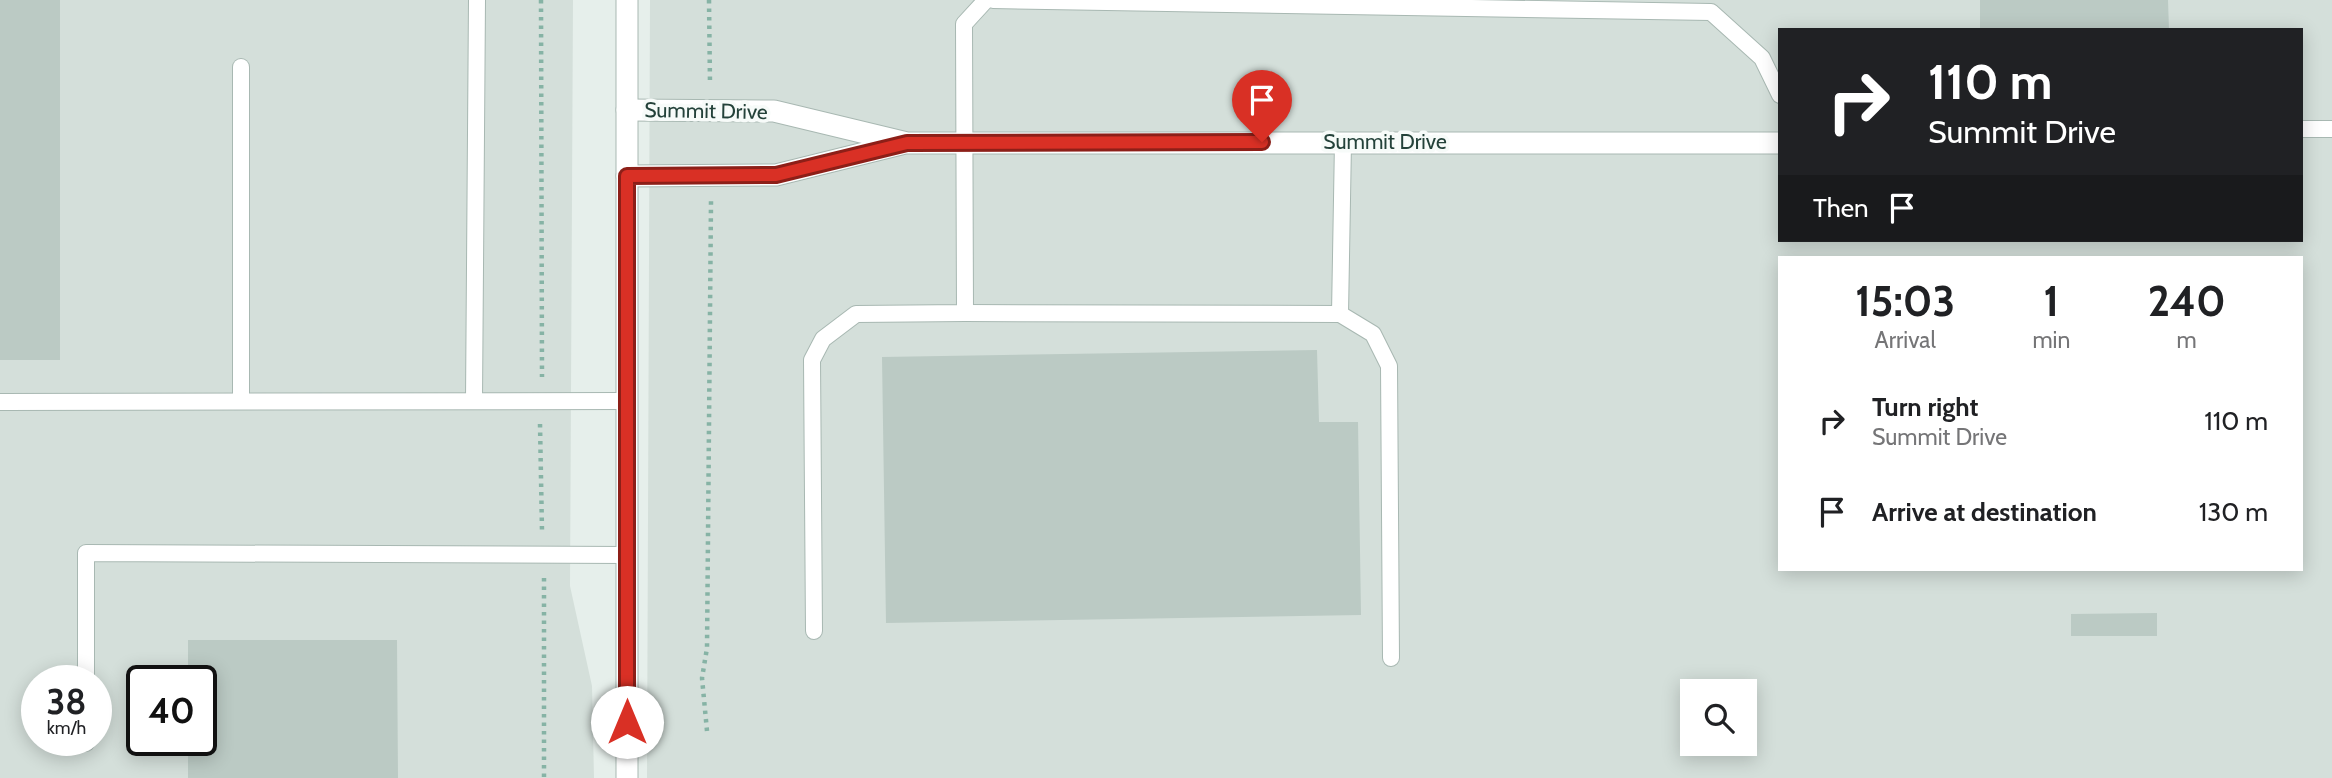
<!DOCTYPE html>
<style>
:root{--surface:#fff;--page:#f2f2f2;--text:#202124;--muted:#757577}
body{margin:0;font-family:Cabin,sans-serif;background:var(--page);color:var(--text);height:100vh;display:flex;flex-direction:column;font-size:26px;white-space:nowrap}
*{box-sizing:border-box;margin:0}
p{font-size:23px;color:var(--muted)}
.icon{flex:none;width:38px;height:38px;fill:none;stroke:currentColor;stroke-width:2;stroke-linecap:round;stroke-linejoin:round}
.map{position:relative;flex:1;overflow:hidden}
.drawer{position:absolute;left:1778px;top:256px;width:525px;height:315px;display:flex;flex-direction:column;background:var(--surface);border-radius:0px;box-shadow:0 4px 18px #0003}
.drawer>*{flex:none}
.banner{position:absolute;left:1778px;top:28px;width:525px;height:214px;border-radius:0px;box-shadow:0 4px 18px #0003;background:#202124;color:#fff;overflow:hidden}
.buttons{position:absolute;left:1680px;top:679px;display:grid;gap:14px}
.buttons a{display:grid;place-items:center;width:77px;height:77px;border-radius:0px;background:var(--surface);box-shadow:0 4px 18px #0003;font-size:35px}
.speed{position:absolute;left:21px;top:665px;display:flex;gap:14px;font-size:35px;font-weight:700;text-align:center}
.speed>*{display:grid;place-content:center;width:91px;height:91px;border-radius:50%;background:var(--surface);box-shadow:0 4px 18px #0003;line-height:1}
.speed small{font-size:18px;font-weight:400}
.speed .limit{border:4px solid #111;border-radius:10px;background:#fff;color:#111}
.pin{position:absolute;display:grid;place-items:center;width:60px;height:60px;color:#fff;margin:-72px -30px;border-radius:50% 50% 50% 0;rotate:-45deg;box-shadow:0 0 7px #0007}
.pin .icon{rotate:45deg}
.me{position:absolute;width:77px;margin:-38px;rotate:0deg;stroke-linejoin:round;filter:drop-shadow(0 0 5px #0008)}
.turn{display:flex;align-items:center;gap:24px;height:147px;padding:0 35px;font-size:32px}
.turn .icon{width:91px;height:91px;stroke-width:2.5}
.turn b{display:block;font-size:49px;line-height:60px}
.then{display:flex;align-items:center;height:66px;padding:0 35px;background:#0003;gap:14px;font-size:26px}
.eta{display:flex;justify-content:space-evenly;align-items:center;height:119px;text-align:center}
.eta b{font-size:42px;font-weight:800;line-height:49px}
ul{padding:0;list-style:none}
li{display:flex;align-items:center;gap:21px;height:91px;padding:0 35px}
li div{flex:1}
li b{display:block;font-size:26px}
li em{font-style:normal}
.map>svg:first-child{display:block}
</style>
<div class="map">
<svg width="2332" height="778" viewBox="0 0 2332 778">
<rect width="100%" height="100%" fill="#e6efeb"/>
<!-- built -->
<g fill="#d4dfda" fill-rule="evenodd">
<path d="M 0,0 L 573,0 L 570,586 L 592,686 L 594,778 L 0,778 ZM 37,681 L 96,681 L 96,740 L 37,740 ZM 142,681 L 201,681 L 201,740 L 142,740 Z"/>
<path d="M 650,0 L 2332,0 L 2332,778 L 647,778 ZM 1780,30 L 2301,30 L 2301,240 L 1780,240 ZM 1780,257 L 2301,257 L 2301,569 L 1780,569 ZM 1692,691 L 1745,691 L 1745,744 L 1692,744 Z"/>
</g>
<!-- building -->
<g fill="#bbcac4">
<rect x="0" y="0" width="60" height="360"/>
<polygon points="1980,0 2168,0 2169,30 1980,30"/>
<polygon points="1317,350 1319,422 1358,422 1361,615 886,623 882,357"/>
<polygon points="2157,613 2157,636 2071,636 2071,614"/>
<polygon points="188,640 397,640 398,778 188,778 188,740 201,740 201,681 188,681"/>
</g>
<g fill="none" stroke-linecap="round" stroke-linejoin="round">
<!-- service casing -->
<g stroke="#a8b8b2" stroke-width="18">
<g id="service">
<polyline points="993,0 1711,12 1762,58 1780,95"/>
<polyline points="2301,129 2332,129"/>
<polyline points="965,313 1340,314 1343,142"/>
<polyline points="1340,314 1373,334 1389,366 1391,658"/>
<polyline points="474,400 477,0"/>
<polyline points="241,401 241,67"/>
<polyline points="0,402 627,401"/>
<polyline points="814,631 812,360 823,339 856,314 965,313 964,24 986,0"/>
<polyline points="86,681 86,553 627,555"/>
<polyline points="86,743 86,740"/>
</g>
</g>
<!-- minor casing -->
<g stroke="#a8b8b2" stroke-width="23">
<g id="minor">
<polyline points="627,110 774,111 907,143 1780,143"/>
<polyline points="627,176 776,175 901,144"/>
</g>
</g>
<!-- tertiary casing -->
<g stroke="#a8b8b2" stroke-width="23">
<polyline id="tertiary" points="627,778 627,0"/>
</g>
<!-- path -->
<g stroke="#86b3a5" stroke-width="4.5" stroke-dasharray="3.5 5" stroke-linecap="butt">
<polyline points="541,0 542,377"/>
<polyline points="709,0 710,84"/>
<polyline points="540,424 542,531"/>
<polyline points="544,578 544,778"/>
<polyline points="707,731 702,678 707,648 711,201"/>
</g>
<!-- service -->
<use href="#service" stroke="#fff" stroke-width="16"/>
<!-- minor -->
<use href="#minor" stroke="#fff" stroke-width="21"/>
<!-- tertiary -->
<use href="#tertiary" stroke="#fff" stroke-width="21"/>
</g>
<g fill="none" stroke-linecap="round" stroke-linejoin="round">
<!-- route casing -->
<g stroke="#8d1f18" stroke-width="18">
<polyline id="route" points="627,722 627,176 776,175 907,143 1262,142"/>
</g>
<!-- route -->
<use href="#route" stroke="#d93025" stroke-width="12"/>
</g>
<g text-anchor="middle" stroke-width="7" stroke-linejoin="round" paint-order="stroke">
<!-- street labels -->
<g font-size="21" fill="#24423a" stroke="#f7fbf9">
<text transform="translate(706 111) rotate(1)" y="7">Summit Drive</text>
<text x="1385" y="149">Summit Drive</text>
</g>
</g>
</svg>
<div class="buttons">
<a><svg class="icon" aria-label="search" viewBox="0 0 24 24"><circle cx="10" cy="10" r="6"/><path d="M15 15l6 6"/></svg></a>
</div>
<div class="speed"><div>38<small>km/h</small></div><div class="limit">40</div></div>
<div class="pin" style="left:1262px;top:142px;background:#d93025"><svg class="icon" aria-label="arrive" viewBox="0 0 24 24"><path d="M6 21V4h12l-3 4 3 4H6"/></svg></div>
<svg class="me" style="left:627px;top:722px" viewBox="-20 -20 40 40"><circle r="19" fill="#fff"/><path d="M0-13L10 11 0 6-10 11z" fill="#d93025"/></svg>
<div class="banner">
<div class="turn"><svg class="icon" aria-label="right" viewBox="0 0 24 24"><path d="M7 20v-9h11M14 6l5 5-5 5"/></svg><div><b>110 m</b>Summit Drive</div></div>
<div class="then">Then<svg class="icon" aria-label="arrive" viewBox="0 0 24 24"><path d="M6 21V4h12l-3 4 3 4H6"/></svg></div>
</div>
<section class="drawer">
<div class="eta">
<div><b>15:03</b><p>Arrival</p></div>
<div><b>1</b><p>min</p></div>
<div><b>240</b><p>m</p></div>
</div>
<ul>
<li><svg class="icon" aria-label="right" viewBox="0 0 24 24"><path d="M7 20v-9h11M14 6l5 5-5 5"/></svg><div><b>Turn right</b><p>Summit Drive</p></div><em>110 m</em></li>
<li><svg class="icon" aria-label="arrive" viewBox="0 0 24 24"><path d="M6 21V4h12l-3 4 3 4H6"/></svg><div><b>Arrive at destination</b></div><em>130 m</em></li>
</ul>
</section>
</div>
